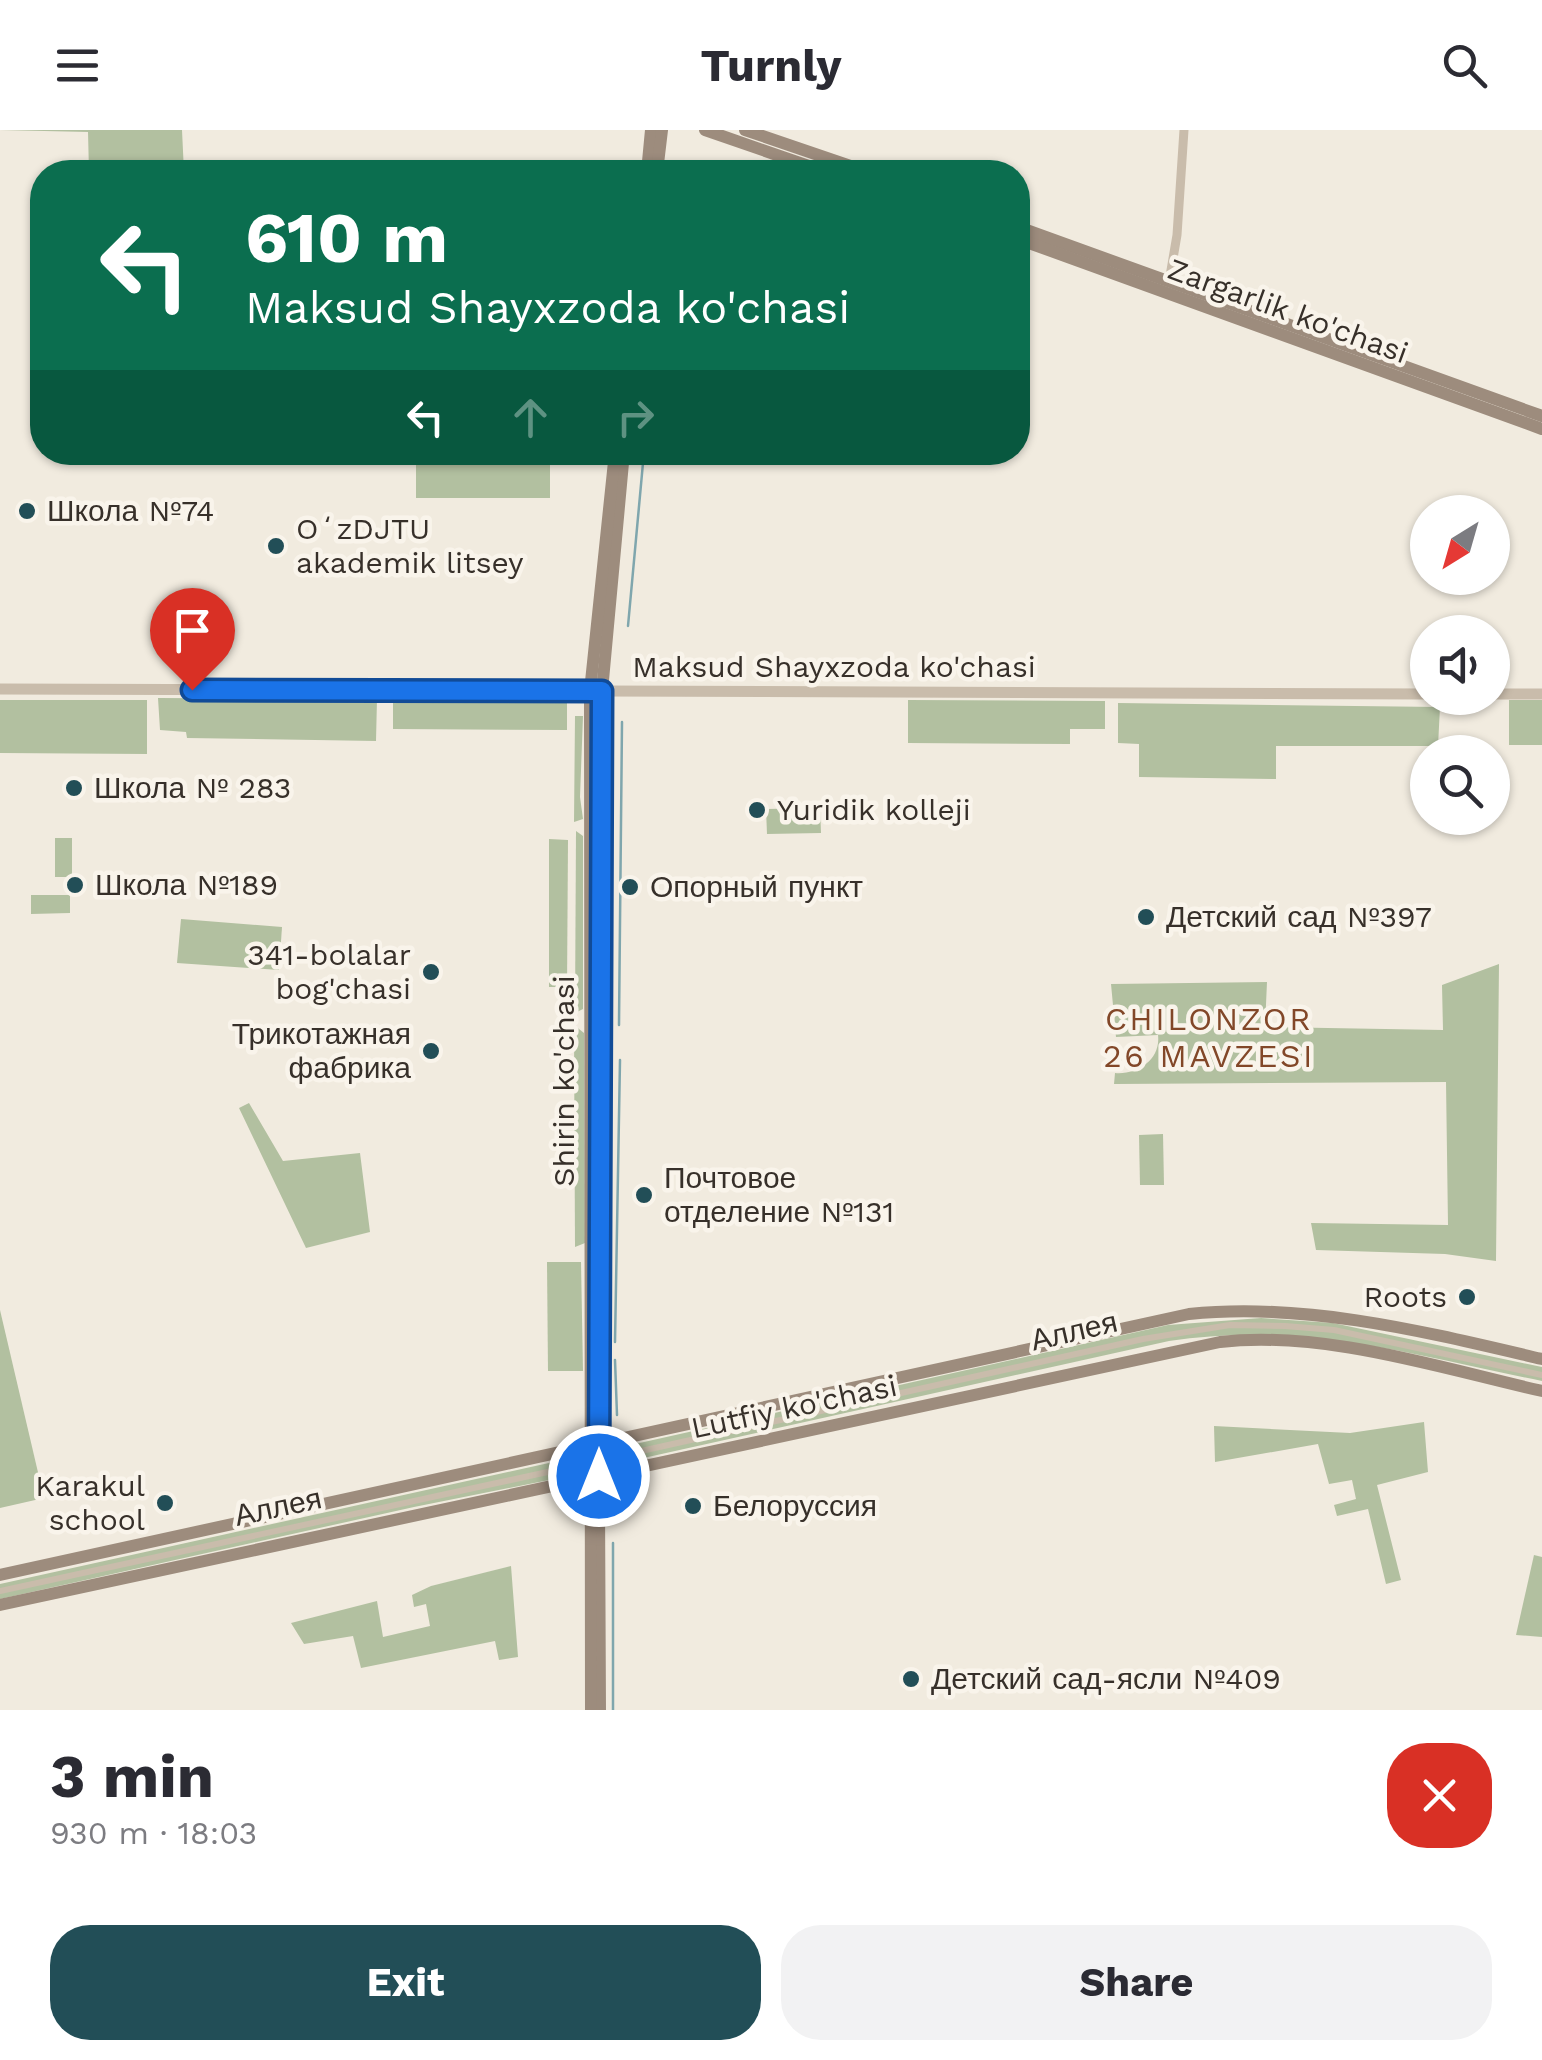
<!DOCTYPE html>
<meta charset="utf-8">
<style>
:root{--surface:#fff;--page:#f2f2f3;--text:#2b2b33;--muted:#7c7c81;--accent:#224e57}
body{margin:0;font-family:"Work Sans",sans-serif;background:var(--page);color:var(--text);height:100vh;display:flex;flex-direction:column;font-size:38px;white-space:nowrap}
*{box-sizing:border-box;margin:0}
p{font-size:32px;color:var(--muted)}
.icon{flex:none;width:55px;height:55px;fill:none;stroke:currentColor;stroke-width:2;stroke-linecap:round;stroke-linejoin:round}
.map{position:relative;height:1580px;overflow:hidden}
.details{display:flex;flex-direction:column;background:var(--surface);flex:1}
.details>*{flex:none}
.hud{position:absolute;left:30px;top:30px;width:1000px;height:305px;border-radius:40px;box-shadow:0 2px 8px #0004;background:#0b6e4f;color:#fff;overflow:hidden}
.needle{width:65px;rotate:217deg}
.controls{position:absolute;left:1410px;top:365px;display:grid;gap:20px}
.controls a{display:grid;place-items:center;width:100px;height:100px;border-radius:50%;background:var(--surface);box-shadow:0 2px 8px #0004;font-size:50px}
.pin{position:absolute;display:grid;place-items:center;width:85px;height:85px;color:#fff;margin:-102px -42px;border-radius:50% 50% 50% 0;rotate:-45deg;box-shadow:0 0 10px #0007}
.pin .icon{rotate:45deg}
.me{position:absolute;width:110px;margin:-55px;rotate:0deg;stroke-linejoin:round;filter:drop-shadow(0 0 8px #0008)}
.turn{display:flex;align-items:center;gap:35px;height:210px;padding:0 50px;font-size:45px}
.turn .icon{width:130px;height:130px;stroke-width:2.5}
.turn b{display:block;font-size:70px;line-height:85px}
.lanes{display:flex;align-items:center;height:95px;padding:0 50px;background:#0003;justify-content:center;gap:50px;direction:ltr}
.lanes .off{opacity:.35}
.round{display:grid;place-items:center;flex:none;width:105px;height:105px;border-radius:40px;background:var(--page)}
.overview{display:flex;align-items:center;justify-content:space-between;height:170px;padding:0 50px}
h1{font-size:60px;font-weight:700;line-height:75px}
.button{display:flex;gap:20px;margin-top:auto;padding:20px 50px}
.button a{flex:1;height:115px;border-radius:40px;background:var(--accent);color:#fff;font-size:40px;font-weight:700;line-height:115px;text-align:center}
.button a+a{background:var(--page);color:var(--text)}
header{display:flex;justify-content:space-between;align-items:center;height:130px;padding:0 50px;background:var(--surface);font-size:45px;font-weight:700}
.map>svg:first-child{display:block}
</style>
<header><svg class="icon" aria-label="menu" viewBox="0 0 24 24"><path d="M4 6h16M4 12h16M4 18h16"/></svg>Turnly<svg class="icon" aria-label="search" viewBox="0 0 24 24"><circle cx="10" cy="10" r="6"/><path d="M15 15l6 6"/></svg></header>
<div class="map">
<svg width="1542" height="1580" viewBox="0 0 1542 1580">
<rect width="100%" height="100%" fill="#f1ebdf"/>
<!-- green -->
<g fill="#b2c0a0">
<polygon points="0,0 182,0 184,42 89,42 88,2"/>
<rect x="416" y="323" width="134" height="45"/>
<polygon points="158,568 377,569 376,611 187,608 186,602 160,600"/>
<polygon points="0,570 147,570 147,624 0,623"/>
<polygon points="393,570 567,571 567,600 393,599"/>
<polygon points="908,570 1105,571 1105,599 1070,599 1070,614 908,613"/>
<rect x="1509" y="570" width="33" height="45"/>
<polygon points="1118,573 1440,577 1438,616 1276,616 1276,649 1139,647 1139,614 1118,613"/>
<polygon points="575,586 583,586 580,667 583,689 574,692"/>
<polygon points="820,678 821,703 767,704 766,679"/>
<polygon points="576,701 583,706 583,879 575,883"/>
<rect x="55" y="708" width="17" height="39"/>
<polygon points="549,709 568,710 567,857 549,857"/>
<polygon points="31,765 70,765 70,783 31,784"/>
<polygon points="181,789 282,797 279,840 177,833"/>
<path d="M 1499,834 L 1496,1131 L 1445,1124 L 1316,1120 L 1311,1093 L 1448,1095 L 1446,952 L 1114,954 L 1115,943 C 1138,945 1161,929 1158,905 L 1116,907 L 1111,854 L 1267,852 L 1265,897 L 1443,900 L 1442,855 Z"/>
<polygon points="574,895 584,903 585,1113 575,1117"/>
<polygon points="249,973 283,1031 360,1023 370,1102 306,1118 239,978"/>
<polygon points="1163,1004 1164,1055 1140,1055 1139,1005"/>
<polygon points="547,1132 581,1132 583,1241 548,1241"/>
<polygon points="0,1180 44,1368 0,1378"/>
<path d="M 1261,1188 L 1333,1193 L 1542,1237 L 1542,1251 C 1414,1225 1301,1191 1169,1211 L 639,1329 L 635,1314 L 1168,1195 Z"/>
<polygon points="1424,1292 1428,1342 1377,1355 1401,1450 1386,1454 1368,1379 1337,1386 1334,1375 1356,1369 1352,1350 1329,1354 1318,1314 1215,1332 1214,1296 1350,1303"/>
<polygon points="567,1329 569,1346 414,1377 0,1469 0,1454"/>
<polygon points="1534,1425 1542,1427 1542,1507 1516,1505"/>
<polygon points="511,1436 518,1527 499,1530 495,1511 361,1538 353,1506 304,1514 291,1493 377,1471 383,1507 430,1496 426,1474 414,1477 412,1465 431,1456"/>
</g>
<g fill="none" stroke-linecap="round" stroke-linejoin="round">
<!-- stream -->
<g stroke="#7fa6ad" stroke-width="2.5">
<polyline points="628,496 644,322"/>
<polyline points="619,895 622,592"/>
<polyline points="615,1212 620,930"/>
<polyline points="615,1230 617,1285"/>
<polyline points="613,1580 613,1413"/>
</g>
<!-- pedestrian -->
<g stroke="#c9bcab" stroke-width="6">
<polyline points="619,1326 1143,1209 1230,1195 1285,1196 1334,1200 1542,1245"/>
<polyline points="0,1461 566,1338"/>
</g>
<!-- minor -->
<polyline stroke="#c9bcab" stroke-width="9" points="1169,152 1177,105 1184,0"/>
<!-- tertiary -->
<g stroke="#c9bcab" stroke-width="11">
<polyline points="0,559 590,561"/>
<polyline points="602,561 1428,564"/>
<polyline points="1492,564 1542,564"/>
</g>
<!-- secondary -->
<g stroke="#9d8c7d" stroke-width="12">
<polyline points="705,0 826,42"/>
<polyline points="745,0 868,42"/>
<polyline points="647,42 651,0"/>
<polyline points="657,42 662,0"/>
<polyline points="1018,97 1542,286"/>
<polyline points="1018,109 1542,299"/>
<polyline points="599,1284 602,561 624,322"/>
<polyline points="599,1374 600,1580"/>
<path d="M 0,1445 L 1189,1184 C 1308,1172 1426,1202 1542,1229"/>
<path d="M 0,1475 L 1220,1212 C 1324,1200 1440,1238 1542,1261"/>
<polyline points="591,1580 590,561 615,322"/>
</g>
</g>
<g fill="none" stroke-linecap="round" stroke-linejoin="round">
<!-- route casing -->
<g stroke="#114b97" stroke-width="25">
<polyline id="route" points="192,560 602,561 599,1346"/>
</g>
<!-- route -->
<use href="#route" stroke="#1a73e8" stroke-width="18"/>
</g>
<!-- markers -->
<g fill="#224e57" stroke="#f9f4eb" stroke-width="4">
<circle cx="27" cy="381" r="10"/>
<circle cx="276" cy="416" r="10"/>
<circle cx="74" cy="658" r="10"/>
<circle cx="757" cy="680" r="10"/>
<circle cx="75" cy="755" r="10"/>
<circle cx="630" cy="757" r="10"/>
<circle cx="1146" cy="787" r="10"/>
<circle cx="431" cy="842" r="10"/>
<circle cx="431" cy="921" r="10"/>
<circle cx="644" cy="1065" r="10"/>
<circle cx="1467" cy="1167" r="10"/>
<circle cx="165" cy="1373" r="10"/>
<circle cx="693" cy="1376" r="10"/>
<circle cx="911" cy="1549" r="10"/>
</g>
<g text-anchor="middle" stroke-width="9" stroke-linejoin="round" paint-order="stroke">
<!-- street labels -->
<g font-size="30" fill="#37302a" stroke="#f9f4eb">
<text transform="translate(1288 181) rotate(20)" y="10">Zargarlik ko'chasi</text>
<text x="834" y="547">Maksud Shayxzoda ko'chasi</text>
<text transform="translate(564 951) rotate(-90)" y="10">Shirin ko'chasi</text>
<text transform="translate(1074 1201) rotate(-13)" y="10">Аллея</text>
<text transform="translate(794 1277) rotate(-12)" y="10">Lutfiy ko'chasi</text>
<text transform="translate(278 1377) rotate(-12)" y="10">Аллея</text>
</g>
<!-- poi labels -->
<g font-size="30" fill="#37302a" stroke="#f9f4eb" text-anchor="start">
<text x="47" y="391">Школа №74</text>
<text x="296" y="409">OʻzDJTU<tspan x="296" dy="34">akademik litsey</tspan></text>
<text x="94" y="668">Школа № 283</text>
<text x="777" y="690">Yuridik kolleji</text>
<text x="95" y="765">Школа №189</text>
<text x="650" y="767">Опорный пункт</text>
<text x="1166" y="797">Детский сад №397</text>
<text x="411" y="835" text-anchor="end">341-bolalar<tspan x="411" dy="34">bog'chasi</tspan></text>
<text x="411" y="914" text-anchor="end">Трикотажная<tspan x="411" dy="34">фабрика</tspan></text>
<text x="664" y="1058">Почтовое<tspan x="664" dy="34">отделение №131</tspan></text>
<text x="1447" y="1177" text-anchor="end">Roots</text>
<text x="145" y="1366" text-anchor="end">Karakul<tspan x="145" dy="34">school</tspan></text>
<text x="713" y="1386">Белоруссия</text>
<text x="931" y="1559">Детский сад-ясли №409</text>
</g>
<!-- neighbourhood labels -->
<g font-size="32" letter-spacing="2.5" fill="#824728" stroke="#f9f4eb">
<text x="1209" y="900">CHILONZOR<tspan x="1209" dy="37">26 MAVZESI</tspan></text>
</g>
</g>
</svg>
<div class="controls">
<a><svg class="needle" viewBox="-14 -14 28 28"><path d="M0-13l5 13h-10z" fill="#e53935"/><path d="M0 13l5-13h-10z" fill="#7c7c81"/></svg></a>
<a><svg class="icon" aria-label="sound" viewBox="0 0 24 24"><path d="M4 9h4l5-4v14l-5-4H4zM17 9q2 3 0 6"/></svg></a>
<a><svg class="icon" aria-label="search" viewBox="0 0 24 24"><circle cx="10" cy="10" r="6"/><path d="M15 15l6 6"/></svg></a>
</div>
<div class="pin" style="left:192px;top:560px;background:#d93025"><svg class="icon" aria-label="arrive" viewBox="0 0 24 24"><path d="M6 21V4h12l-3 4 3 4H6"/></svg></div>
<svg class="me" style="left:599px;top:1346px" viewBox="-20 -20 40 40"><circle r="17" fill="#1a73e8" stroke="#fff" stroke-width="3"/><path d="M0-11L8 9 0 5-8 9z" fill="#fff"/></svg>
<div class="hud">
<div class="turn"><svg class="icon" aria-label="left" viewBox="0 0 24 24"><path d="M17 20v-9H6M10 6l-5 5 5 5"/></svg><div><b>610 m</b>Maksud Shayxzoda ko'chasi</div></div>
<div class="lanes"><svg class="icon" aria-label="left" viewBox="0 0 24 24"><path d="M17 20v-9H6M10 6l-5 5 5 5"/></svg><svg class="icon off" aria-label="ahead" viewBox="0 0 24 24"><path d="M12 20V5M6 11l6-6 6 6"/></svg><svg class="icon off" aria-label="right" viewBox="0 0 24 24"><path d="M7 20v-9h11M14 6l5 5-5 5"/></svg></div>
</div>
</div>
<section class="details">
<div class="overview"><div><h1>3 min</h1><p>930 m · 18:03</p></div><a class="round" style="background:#d93025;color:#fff"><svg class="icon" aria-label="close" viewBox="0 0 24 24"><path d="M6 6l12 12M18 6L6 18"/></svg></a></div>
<div class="button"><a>Exit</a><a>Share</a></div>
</section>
